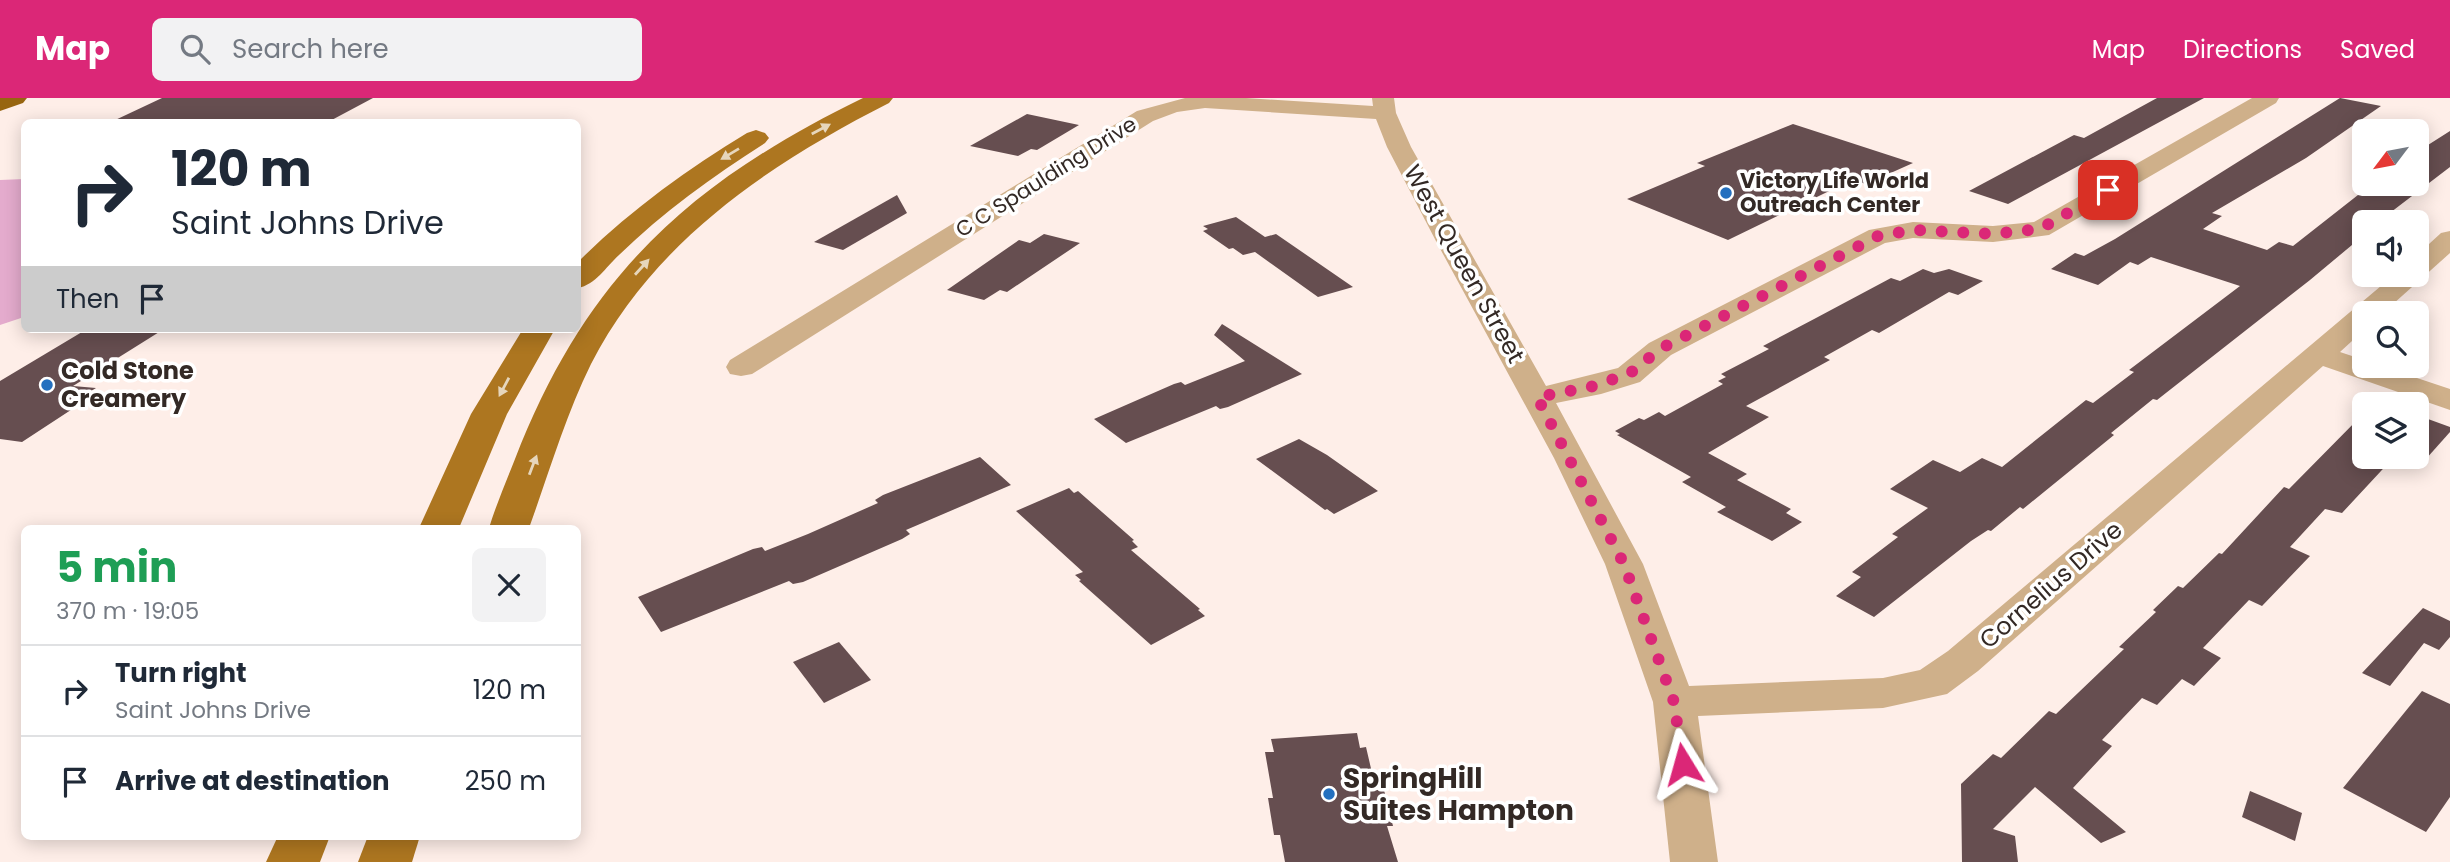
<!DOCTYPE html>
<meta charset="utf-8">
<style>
:root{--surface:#fff;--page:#f2f2f3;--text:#1f2937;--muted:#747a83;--line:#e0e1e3;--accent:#db2777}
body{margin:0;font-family:Poppins,sans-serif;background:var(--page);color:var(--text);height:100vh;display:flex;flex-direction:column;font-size:26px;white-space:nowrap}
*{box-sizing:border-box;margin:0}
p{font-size:23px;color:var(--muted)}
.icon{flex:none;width:38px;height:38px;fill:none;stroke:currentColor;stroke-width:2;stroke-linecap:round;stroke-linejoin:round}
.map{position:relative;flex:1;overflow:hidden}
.side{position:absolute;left:21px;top:427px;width:560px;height:315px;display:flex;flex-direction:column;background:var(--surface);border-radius:10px;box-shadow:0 4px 18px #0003}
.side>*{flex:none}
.guide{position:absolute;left:21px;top:21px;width:560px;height:214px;border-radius:10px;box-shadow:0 4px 18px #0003;background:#fff;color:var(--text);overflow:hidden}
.needle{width:46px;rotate:238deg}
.tools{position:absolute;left:2352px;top:21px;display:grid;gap:14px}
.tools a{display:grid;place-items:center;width:77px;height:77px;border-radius:10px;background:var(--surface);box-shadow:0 4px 18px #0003;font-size:35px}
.pin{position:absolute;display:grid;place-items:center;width:60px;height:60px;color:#fff;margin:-30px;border-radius:14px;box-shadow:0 4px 10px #0006}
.me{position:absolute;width:77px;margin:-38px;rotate:352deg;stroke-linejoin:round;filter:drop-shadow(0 0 5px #0008)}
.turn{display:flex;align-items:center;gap:24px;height:147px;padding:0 35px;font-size:32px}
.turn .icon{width:91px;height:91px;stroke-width:2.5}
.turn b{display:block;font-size:49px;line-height:60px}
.then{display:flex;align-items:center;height:66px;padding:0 35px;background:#0003;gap:14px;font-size:26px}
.round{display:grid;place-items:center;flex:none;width:74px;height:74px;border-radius:10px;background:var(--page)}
.head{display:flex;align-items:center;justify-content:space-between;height:119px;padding:0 35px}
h1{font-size:42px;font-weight:700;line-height:52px;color:#1e9e55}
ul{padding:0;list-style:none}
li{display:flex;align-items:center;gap:21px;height:91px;padding:0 35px;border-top:2px solid var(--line)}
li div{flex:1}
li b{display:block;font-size:26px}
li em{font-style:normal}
header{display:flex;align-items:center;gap:42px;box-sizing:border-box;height:98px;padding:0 35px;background:var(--accent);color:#fff}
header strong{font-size:33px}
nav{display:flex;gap:38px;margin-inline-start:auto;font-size:24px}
.search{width:490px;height:63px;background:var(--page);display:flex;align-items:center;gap:18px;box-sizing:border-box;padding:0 24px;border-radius:10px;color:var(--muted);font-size:26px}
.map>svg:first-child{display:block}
</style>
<header>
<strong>Map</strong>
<div class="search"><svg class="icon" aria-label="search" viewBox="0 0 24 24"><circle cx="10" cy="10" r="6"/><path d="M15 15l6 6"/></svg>Search here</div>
<nav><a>Map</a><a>Directions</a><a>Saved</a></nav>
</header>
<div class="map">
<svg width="2450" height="764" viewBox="0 0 2450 764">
<rect width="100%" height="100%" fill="#feeee8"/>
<!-- water -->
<polygon fill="#e4abcd" points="24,81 24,219 0,227 0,82"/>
<!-- building -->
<g fill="#664e50">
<polygon points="162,0 373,0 328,24 111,24"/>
<polygon points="2157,0 2204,0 2008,106 1969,93 2074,37 2084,40"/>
<polygon points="2340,0 2381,8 2306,60 2212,115 2222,118 2203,131 2267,152 2279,144 2293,148 2372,86 2417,86 2417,54 2450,33 2450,69 2378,124 2364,124 2364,137 2310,182 2157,302 2153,301 2111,335 2114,337 2023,411 2020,409 1991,433 1988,432 1971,443 1874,519 1836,498 1861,479 1852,474 1898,439 1892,436 1928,410 1890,391 1933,362 1960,374 1982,360 2002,369 2086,302 2093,305 2134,274 2129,272 2240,188 2151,159 2138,167 2130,164 2098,187 2051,171 2075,155 2084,158 2115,141"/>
<polygon points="1027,16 1079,27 1037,52 1031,51 1018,58 970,48"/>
<polygon points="1793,26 1913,65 1866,86 1852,82 1728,142 1627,101 1705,68 1697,65"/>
<polygon points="897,97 907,115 843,152 814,144"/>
<polygon points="1236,119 1265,139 1276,136 1353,189 1318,199 1255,154 1243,157 1233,150 1229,151 1203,133 1208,131 1203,128"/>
<polygon points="1044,136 1080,145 1007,194 1000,192 984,202 947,192 1019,142 1030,145"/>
<polygon points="1923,171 1934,175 1949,171 1983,183 1958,197 1949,194 1879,235 1872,232 1824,259 1830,262 1746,308 1769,319 1708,355 1747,376 1737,382 1791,411 1786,415 1802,424 1772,443 1717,414 1726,409 1682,384 1691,379 1617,337 1620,336 1615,333 1639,320 1644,322 1659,314 1665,318 1723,286 1718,283 1726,279 1721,276 1769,251 1763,248 1816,220 1891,180 1900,183"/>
<polygon points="1222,226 1302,276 1228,309 1220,311 1216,308 1126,345 1094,321 1174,286 1181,284 1185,287 1245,263 1214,237"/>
<polygon points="87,231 164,231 73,288 96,290 69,307 77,308 22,344 0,341 0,283"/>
<polygon points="2364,315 2364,359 2394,359 2342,415 2325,411 2290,449 2310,458 2262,508 2249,502 2203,550 2221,560 2194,588 2182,581 2157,607 2142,600 2102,642 2112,648 2073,690 2126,734 2101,745 2035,689 1993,731 2015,738 2018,764 1962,764 1961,686 1993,656 2001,660 2049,613 2056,616 2124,551 2119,549 2156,514 2153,512 2178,488 2183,490 2219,455 2222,456 2284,389 2289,391"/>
<polygon points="2417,317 2450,329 2450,334 2417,371"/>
<polygon points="1299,341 1327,357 1378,393 1334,416 1327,411 1325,412 1256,361"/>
<polygon points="980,359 1011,387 906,432 910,436 902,441 803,484 793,486 789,483 661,534 638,499 753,451 762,449 765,453 808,436 878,405 875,402 883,397"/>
<polygon points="1069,390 1074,395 1078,393 1134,442 1132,443 1138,449 1131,452 1200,511 1198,512 1205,518 1151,547 1079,483 1081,482 1075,477 1083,474 1016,413"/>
<polygon points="2423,510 2450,523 2450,539 2439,552 2424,545 2390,588 2362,575"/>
<polygon points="839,544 871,582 824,605 793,564"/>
<polygon points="2422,593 2450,606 2450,699 2426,734 2343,690"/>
<polygon points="1357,635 1360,650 1366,649 1376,692 1384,692 1393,728 1387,728 1398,764 1285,764 1280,737 1274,737 1268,700 1273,700 1265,654 1274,654 1271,641"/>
<polygon points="2250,693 2302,715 2295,743 2242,719"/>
</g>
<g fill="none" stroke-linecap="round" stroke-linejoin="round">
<!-- minor -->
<polygon fill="#cfb08a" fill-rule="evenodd" points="1185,0 1246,0 1373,8 1372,0 1394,0 1396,15 1411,49 1546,288 1618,270 1649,245 1869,132 1913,124 1993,128 2034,124 2252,0 2279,0 2276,5 2049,137 1993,144 1913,140 1885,145 1671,257 1640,284 1601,296 1556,305 1643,466 1689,588 1883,580 1920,572 1948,553 2394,177 2417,177 2417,157 2441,135 2450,133 2450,155 2383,215 2364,215 2364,232 2340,254 2364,262 2364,268 2381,268 2450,291 2450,312 2323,268 1978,573 1947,596 1883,610 1698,618 1718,764 1670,764 1653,604 1605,466 1554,360 1437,145 1387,49 1376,21 1205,10 1177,14 1153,23 752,276 741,278 730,276 726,269 730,262 1137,13"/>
<!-- major -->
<g fill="#ad7620" fill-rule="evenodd">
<path d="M 863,0 L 893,0 L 889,5 C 769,66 654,143 591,266 C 565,319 549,375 529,430 L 489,430 C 496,407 506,384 515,361 C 586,178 689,85 863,0 Z"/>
<path d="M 756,32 L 765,35 L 769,40 L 765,45 C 713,78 663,114 619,157 C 606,169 595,187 578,190 L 578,164 C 628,114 686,72 747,35 Z"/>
<polygon points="523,231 555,231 507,316 459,430 419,430 471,316"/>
<polygon points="278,738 330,738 320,764 266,764"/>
<polygon points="368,738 420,738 412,764 358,764"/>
</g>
<!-- highway -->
<polygon fill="#976510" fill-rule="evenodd" points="0,0 27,0 23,5 0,13"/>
</g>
<!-- one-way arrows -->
<defs><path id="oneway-solid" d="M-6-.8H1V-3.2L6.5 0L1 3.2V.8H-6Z" transform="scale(1.75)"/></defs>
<g fill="#e6d6bc">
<use href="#oneway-solid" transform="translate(821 31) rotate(-28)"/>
<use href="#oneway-solid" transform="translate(730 56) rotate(149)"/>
<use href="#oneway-solid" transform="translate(642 169) rotate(-48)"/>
<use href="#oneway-solid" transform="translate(504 289) rotate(118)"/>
<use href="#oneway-solid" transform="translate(533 367) rotate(-69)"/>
</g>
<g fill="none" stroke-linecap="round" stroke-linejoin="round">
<!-- route -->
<polyline stroke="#db2777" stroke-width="12" stroke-dasharray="0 21.6" points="1683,666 1674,604 1624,466 1537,299 1590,289 1629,276 1660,251 1878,138 1913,132 1993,136 2040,131 2108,92"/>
</g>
<!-- markers -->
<g fill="#2470bf" stroke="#fff" stroke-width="2.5">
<circle cx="1726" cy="95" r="7"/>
<circle cx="47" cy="287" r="7"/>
<circle cx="1329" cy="696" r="7"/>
</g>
<g text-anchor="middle" stroke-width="7" stroke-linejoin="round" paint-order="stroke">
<!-- far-street labels -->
<g font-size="21" fill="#332925" stroke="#fff">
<text transform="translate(1046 79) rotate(-32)" y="7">C C Spaulding Drive</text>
</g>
<!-- far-poi labels -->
<g font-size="21" font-weight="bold" fill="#332925" stroke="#fff" text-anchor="start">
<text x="1740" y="90">Victory Life World<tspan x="1740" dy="24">Outreach Center</tspan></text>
</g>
<!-- street labels -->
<g font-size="24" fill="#332925" stroke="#fff">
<text transform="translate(1464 166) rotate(61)" y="8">West Queen Street</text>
<text transform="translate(2051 487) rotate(-41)" y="8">Cornelius Drive</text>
</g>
<!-- poi labels -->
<g font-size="24" font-weight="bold" fill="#332925" stroke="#fff" text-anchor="start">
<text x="61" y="281">Cold Stone<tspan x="61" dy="28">Creamery</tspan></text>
</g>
<!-- near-poi labels -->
<g font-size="28" font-weight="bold" fill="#332925" stroke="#fff" text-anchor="start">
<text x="1343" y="690">SpringHill<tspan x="1343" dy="32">Suites Hampton</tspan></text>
</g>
</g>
</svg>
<div class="tools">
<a><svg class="needle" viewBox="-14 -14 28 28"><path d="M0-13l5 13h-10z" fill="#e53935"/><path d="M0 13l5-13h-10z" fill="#747a83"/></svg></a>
<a><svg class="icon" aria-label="sound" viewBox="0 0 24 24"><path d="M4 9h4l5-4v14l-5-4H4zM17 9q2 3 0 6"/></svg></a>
<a><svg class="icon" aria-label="search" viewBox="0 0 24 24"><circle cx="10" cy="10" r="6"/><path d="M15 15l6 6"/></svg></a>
<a><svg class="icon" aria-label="layers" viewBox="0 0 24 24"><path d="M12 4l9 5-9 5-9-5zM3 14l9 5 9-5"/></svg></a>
</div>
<div class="pin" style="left:2108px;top:92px;background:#d93025"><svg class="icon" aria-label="arrive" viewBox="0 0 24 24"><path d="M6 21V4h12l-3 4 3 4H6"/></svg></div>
<svg class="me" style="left:1683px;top:666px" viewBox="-20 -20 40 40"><path d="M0-17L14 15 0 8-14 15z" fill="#db2777" stroke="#fff" stroke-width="4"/></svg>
<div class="guide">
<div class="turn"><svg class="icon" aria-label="right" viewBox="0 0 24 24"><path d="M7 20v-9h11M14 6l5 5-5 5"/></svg><div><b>120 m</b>Saint Johns Drive</div></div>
<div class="then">Then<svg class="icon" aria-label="arrive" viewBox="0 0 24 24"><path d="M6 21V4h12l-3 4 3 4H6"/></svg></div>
</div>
<section class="side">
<div class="head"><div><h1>5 min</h1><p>370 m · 19:05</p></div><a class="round"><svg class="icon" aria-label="close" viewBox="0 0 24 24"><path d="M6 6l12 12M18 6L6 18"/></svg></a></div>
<ul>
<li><svg class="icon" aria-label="right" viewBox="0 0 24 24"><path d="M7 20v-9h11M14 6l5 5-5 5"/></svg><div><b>Turn right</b><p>Saint Johns Drive</p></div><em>120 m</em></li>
<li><svg class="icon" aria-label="arrive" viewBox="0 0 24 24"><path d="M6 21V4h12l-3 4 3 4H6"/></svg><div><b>Arrive at destination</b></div><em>250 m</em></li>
</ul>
</section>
</div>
